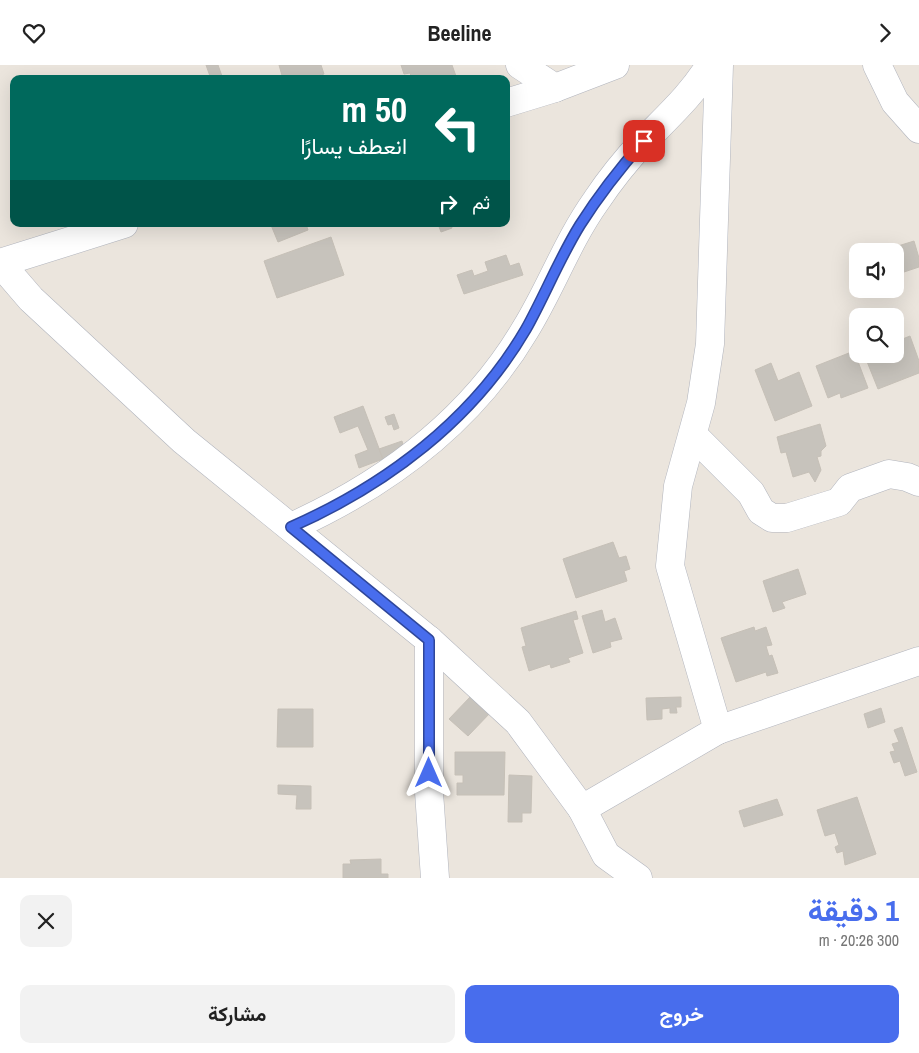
<!DOCTYPE html>
<html lang="ar">
<meta charset="utf-8">
<style>
:root{--surface:#fff;--page:#f2f2f2;--text:#222;--muted:#767676;--accent:#486ded}
body{margin:0;font-family:"Archivo Narrow",Vazirmatn,sans-serif;background:var(--page);color:var(--text);direction:rtl;height:100vh;display:flex;flex-direction:column;font-size:19px;white-space:nowrap}
*{box-sizing:border-box;margin:0}
p{font-size:16px;color:var(--muted)}
.icon{flex:none;width:28px;height:28px;fill:none;stroke:currentColor;stroke-width:2;stroke-linecap:round;stroke-linejoin:round}
.map{position:relative;height:813px;overflow:hidden;direction:ltr}
.sheet{display:flex;flex-direction:column;background:var(--surface);flex:1}
.sheet>*{flex:none}
.guide{position:absolute;left:10px;top:10px;width:500px;height:152px;border-radius:10px;box-shadow:0 5px 20px #0002;direction:rtl;background:#00695c;color:#fff;overflow:hidden}
.tools{position:absolute;left:849px;top:178px;display:grid;gap:10px}
.tools a{display:grid;place-items:center;width:55px;height:55px;border-radius:10px;background:var(--surface);box-shadow:0 5px 20px #0002;font-size:25px}
.pin{position:absolute;display:grid;place-items:center;width:42px;height:42px;color:#fff;margin:-21px;border-radius:10px;box-shadow:0 2px 8px #0006}
.me{position:absolute;width:55px;margin:-28px;rotate:0deg;stroke-linejoin:round;filter:drop-shadow(0 0 4px #0008)}
.turn{display:flex;align-items:center;gap:18px;height:105px;padding:0 20px;font-size:22px}
.turn .icon{width:65px;height:65px;stroke-width:2.5}
.turn b{display:block;font-size:35px;line-height:42px}
.then{display:flex;align-items:center;height:48px;padding:0 20px;background:#0003;gap:10px;font-size:19px}
.round{display:grid;place-items:center;flex:none;width:52px;height:52px;border-radius:10px;background:var(--page)}
.overview{display:flex;align-items:center;justify-content:space-between;height:85px;padding:0 20px}
h1{font-size:30px;font-weight:700;line-height:38px;color:var(--accent)}
.cta{display:flex;gap:10px;margin-top:auto;padding:10px 20px}
.cta a{flex:1;height:58px;border-radius:10px;background:var(--accent);color:#fff;font-size:20px;font-weight:700;line-height:58px;text-align:center}
.cta a+a{background:var(--page);color:var(--text)}
header{display:flex;justify-content:space-between;align-items:center;height:65px;padding:0 20px;background:var(--surface);font-size:22px;font-weight:700}
.map>svg:first-child{display:block}
</style>
<header><svg class="icon" aria-label="forward" viewBox="0 0 24 24"><path d="M9 5l7 7-7 7"/></svg>Beeline<svg class="icon" aria-label="heart" viewBox="0 0 24 24"><path d="M12 20l-8-8c-3-5 5-10 8-4 3-6 11-1 8 4z"/></svg></header>
<div class="map">
<svg width="919" height="813" viewBox="0 0 919 813">
<rect width="100%" height="100%" fill="#ebe5dd"/>
<!-- building -->
<g fill="#c7c3bc" stroke="#c6c0b7">
<polygon points="206,0 218,0 223,14 211,14"/>
<polygon points="279,0 321,0 324,9 308,14 283,14"/>
<polygon points="401,0 452,0 457,14 412,14 410,8 404,9"/>
<polygon points="306,159 308,165 278,177 271,160"/>
<polygon points="438,159 452,159 451,159 452,163 441,167"/>
<polygon points="331,172 344,210 277,233 264,196"/>
<polygon points="914,176 919,193 919,202 895,210 895,186 882,186"/>
<polygon points="506,190 510,201 519,198 523,210 464,229 457,210 472,205 474,211 488,206 485,197"/>
<polygon points="910,271 919,296 919,308 878,324 864,289 895,289 895,277"/>
<polygon points="854,286 868,323 841,333 840,328 828,333 816,301"/>
<polygon points="771,298 778,316 799,307 812,341 775,356 755,305"/>
<polygon points="363,341 383,394 359,403 355,390 368,385 358,361 340,368 334,352"/>
<polygon points="394,349 399,363 394,365 392,359 388,360 385,352"/>
<polygon points="820,359 826,381 821,386 821,391 817,392 821,405 815,417 809,407 793,412 786,387 781,388 777,372"/>
<polygon points="402,376 405,387 383,394 379,384"/>
<polygon points="613,477 619,493 626,491 630,504 624,506 627,516 576,533 563,494"/>
<polygon points="798,504 806,529 782,537 785,543 773,547 763,516"/>
<polygon points="602,545 605,557 615,553 622,574 610,577 611,582 593,588 582,551"/>
<polygon points="576,546 578,554 573,555 583,588 568,593 570,597 551,603 550,599 529,606 522,582 526,581 521,563"/>
<polygon points="754,562 755,566 766,562 772,580 766,581 769,591 772,590 778,608 767,611 766,607 736,617 721,573"/>
<polygon points="472,630 491,647 468,671 449,654"/>
<polygon points="681,632 681,642 676,642 677,648 670,648 670,643 662,644 662,654 647,655 646,633"/>
<polygon points="881,643 885,657 868,663 864,649"/>
<polygon points="278,644 313,644 313,682 277,682"/>
<polygon points="902,662 917,707 905,711 900,696 894,698 890,687 895,686 892,679 899,677 894,665"/>
<polygon points="455,687 505,687 504,730 457,730 457,718 463,718 463,710 455,710"/>
<polygon points="509,710 532,711 531,748 522,748 522,757 508,757"/>
<polygon points="278,720 311,721 311,744 296,744 297,730 278,729"/>
<polygon points="857,732 876,789 845,800 843,786 837,788 835,782 839,780 835,768 825,771 817,745"/>
<polygon points="777,734 783,750 744,762 739,746"/>
<polygon points="381,794 381,809 388,809 388,813 343,813 343,799 351,799 350,795"/>
</g>
<g fill="none" stroke-linecap="round" stroke-linejoin="round">
<!-- minor casing -->
<g stroke="#b1b4bd" stroke-width="29">
<g id="minor">
<polyline points="520,0 555,23 615,0"/>
<polyline points="877,0 895,37 919,64"/>
<polyline points="506,38 555,23"/>
<polyline points="0,198 31,234 184,376 429,575 518,657 582,744 606,790 638,813"/>
<polyline points="0,198 124,159"/>
<polyline points="693,370 751,428 761,446 772,453 787,453 839,437 850,423 889,409 907,412 919,417"/>
<path d="M 291,462 C 386,419 471,356 525,265 C 551,223 567,177 596,136 C 610,115 626,95 643,77 C 667,52 692,30 710,0"/>
<polyline points="429,575 429,727 435,813"/>
<polyline points="718,665 670,501 678,421 701,338 710,279 719,0"/>
<polyline points="582,744 718,665 919,596"/>
</g>
</g>
<!-- minor -->
<use href="#minor" stroke="#fff" stroke-width="28"/>
</g>
<g fill="none" stroke-linecap="round" stroke-linejoin="round">
<!-- route casing -->
<g stroke="#2f479a" stroke-width="12">
<path id="route" d="M 429,708 L 429,575 L 291,462 C 386,420 473,355 526,264 C 545,230 559,194 580,160 C 599,130 621,102 644,76"/>
</g>
<!-- route -->
<use href="#route" stroke="#486ded" stroke-width="9"/>
</g>
</svg>
<div class="tools">
<a><svg class="icon" aria-label="sound" viewBox="0 0 24 24"><path d="M4 9h4l5-4v14l-5-4H4zM17 9q2 3 0 6"/></svg></a>
<a><svg class="icon" aria-label="search" viewBox="0 0 24 24"><circle cx="10" cy="10" r="6"/><path d="M15 15l6 6"/></svg></a>
</div>
<div class="pin" style="left:644px;top:76px;background:#d93025"><svg class="icon" aria-label="arrive" viewBox="0 0 24 24"><path d="M6 21V4h12l-3 4 3 4H6"/></svg></div>
<svg class="me" style="left:429px;top:708px" viewBox="-20 -20 40 40"><path d="M0-17L14 15 0 8-14 15z" fill="#486ded" stroke="#fff" stroke-width="4"/></svg>
<div class="guide">
<div class="turn"><svg class="icon" aria-label="left" viewBox="0 0 24 24"><path d="M17 20v-9H6M10 6l-5 5 5 5"/></svg><div><b>50 m</b>انعطف يسارًا</div></div>
<div class="then">ثم<svg class="icon" aria-label="right" viewBox="0 0 24 24"><path d="M7 20v-9h11M14 6l5 5-5 5"/></svg></div>
</div>
</div>
<section class="sheet">
<div class="overview"><div><h1>1 دقيقة</h1><p>300 m · 20:26</p></div><a class="round"><svg class="icon" aria-label="close" viewBox="0 0 24 24"><path d="M6 6l12 12M18 6L6 18"/></svg></a></div>
<div class="cta"><a>خروج</a><a>مشاركة</a></div>
</section>
